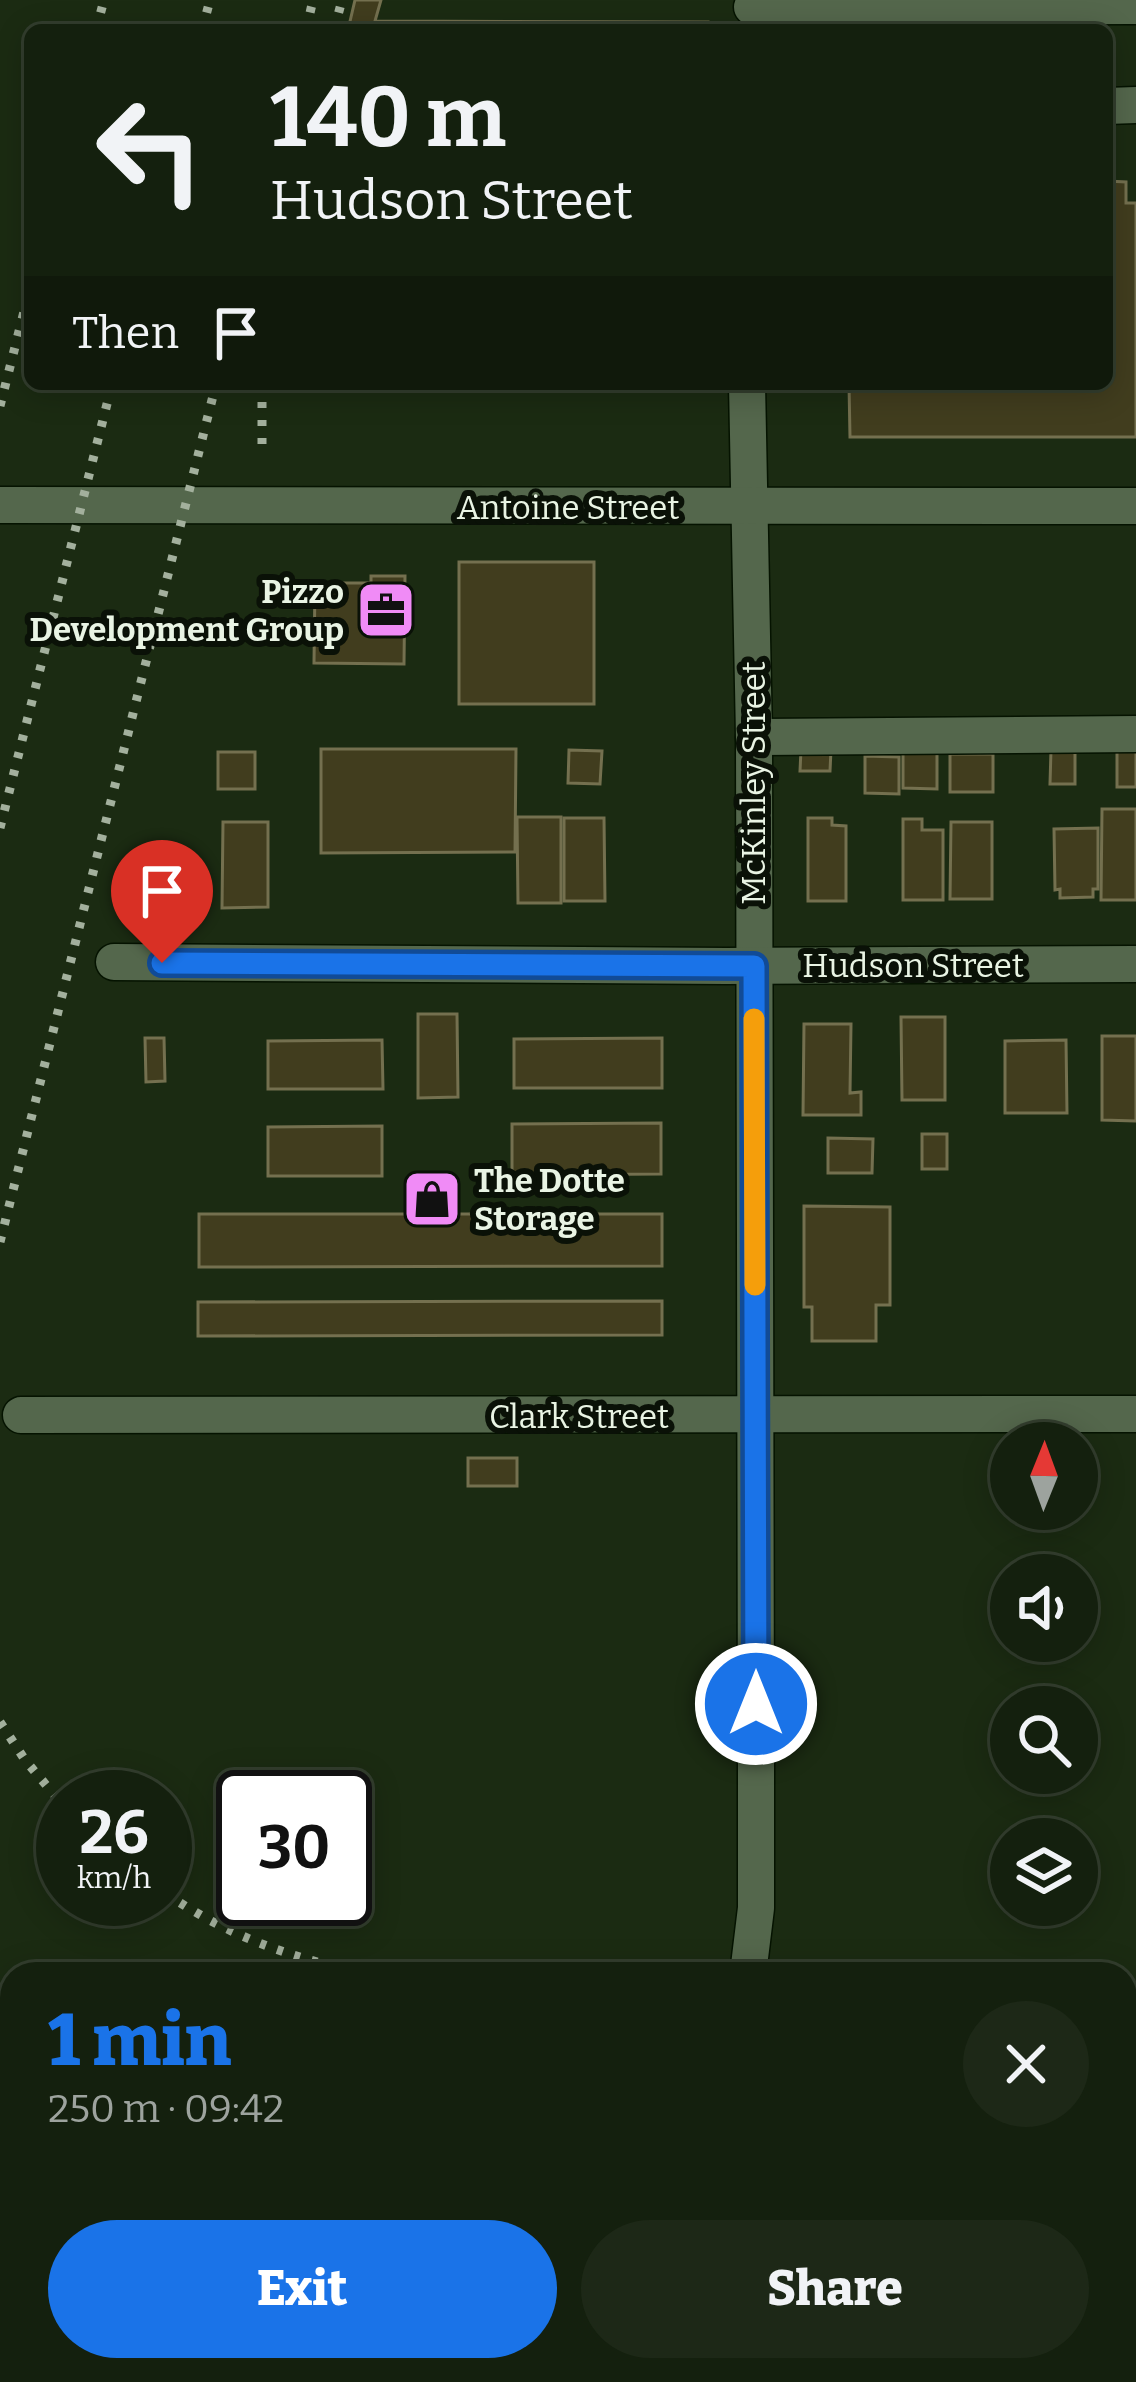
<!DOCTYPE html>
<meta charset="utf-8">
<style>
:root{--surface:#14200e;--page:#1d2817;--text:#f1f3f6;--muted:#9da39e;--line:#333e2e;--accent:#1a73e8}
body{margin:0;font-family:Bitter,serif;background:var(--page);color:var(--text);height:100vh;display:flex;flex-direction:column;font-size:45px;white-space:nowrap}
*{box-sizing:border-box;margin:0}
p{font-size:39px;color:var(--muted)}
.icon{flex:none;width:66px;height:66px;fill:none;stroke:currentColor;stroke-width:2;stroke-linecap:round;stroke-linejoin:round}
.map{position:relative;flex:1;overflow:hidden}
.panel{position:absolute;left:0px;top:1962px;width:1137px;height:420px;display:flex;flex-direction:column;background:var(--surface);border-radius:36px 36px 0 0;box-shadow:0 6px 30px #0003,0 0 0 3px var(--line)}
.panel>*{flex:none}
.guide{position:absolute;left:24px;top:24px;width:1089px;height:366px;border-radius:18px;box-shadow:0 6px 30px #0003,0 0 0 3px var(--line);background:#14200e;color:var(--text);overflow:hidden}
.needle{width:78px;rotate:1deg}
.buttons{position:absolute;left:990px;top:1422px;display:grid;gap:24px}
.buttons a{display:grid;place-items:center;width:108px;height:108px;border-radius:50%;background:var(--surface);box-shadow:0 6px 30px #0003,0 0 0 3px var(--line);font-size:60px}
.speed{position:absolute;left:36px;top:1770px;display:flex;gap:24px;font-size:60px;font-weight:700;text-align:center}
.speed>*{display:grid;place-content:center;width:156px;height:156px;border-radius:50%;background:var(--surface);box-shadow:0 6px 30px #0003,0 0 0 3px var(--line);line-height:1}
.speed small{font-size:30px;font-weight:400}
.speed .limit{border:6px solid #111;border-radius:18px;background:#fff;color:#111}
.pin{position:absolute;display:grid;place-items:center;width:102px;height:102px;color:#fff;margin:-123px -51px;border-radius:50% 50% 50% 0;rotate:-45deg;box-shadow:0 0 12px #0007}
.pin .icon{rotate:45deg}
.me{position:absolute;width:132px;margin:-66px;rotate:0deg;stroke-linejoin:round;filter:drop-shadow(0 0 9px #0008)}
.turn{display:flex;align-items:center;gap:42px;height:252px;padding:0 48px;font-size:54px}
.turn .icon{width:156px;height:156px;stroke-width:2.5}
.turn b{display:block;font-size:84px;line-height:102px}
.then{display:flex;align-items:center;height:114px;padding:0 48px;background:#0003;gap:24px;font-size:45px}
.round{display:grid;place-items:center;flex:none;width:126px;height:126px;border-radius:63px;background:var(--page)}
.head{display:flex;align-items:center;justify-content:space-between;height:204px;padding:0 48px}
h1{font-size:72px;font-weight:800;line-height:90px;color:var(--accent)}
.cta{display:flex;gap:24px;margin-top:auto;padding:24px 48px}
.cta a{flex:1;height:138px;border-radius:72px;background:var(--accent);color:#fff;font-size:48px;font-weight:800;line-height:138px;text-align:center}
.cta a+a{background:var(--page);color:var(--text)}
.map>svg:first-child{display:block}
</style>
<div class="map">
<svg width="1136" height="2382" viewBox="0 0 1136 2382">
<rect width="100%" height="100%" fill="#1b2b12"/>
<!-- building -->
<g fill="#413d1e" stroke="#74704f" stroke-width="3">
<polygon points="355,0 381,0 375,21 708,22 708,30 348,30"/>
<polygon points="1107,181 1126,182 1126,203 1136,203 1136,437 850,437 849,384 1107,384"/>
<rect x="459" y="562" width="135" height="142"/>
<polygon points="371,576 405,576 404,664 314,663 315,583 371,583"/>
<polygon points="321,749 516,749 515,852 321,853"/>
<polygon points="569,750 602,751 600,784 568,783"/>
<polygon points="801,750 831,750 830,771 800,771"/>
<polygon points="1051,750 1075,751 1075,784 1050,784"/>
<polygon points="903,751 937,752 937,789 903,788"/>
<rect x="1117" y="751" width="19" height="36"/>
<rect x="218" y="752" width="37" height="37"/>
<rect x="950" y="754" width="43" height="38"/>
<polygon points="865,756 899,757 899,794 865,793"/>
<polygon points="1102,809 1136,809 1136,900 1101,900"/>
<polygon points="517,817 561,817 561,903 518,903"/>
<polygon points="564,818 604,818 605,901 564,901"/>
<polygon points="808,818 832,818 832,825 846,826 846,901 808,901"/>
<polygon points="903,819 922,819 922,830 943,830 943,900 903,900"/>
<polygon points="223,822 268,822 268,907 222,908"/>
<polygon points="951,822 992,822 992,899 950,899"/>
<polygon points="1098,828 1098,889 1093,889 1093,897 1060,898 1060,889 1055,890 1054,829"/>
<polygon points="418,1014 457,1014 458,1097 418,1098"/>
<polygon points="901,1017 945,1017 945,1100 902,1100"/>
<polygon points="804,1024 851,1024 850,1093 861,1092 861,1115 803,1115"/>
<polygon points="1102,1036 1136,1036 1136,1121 1102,1120"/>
<polygon points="145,1038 164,1038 165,1081 146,1082"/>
<polygon points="662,1038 662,1088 514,1088 514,1039"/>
<polygon points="382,1040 383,1089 268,1089 268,1041"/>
<polygon points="1066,1040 1067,1113 1005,1113 1005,1041"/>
<polygon points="661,1123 661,1174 512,1175 512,1124"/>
<polygon points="382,1126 382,1176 268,1176 268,1127"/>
<rect x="922" y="1134" width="25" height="35"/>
<polygon points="828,1138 873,1139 872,1173 828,1173"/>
<polygon points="804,1206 890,1207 890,1305 876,1305 876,1341 812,1341 812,1307 804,1307"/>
<polygon points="199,1214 662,1214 662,1266 199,1267"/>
<polygon points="662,1301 662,1335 198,1336 198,1302"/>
<rect x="468" y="1458" width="49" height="28"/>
<rect x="0" y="2131" width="12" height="51"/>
<polygon points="1125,2197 1129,2198 1129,2241 1125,2241"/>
<polygon points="0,2206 12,2206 12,2276 0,2277"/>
<polygon points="0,2364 12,2364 14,2382 0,2382"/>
<rect x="94" y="2370" width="37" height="12"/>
<rect x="172" y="2370" width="62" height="12"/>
<rect x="538" y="2370" width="43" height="12"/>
<rect x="1037" y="2370" width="57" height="12"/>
</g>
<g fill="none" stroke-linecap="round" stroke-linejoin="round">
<!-- minor casing -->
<g stroke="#051300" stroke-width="39">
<g id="minor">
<polyline points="752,7 1136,6"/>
<polyline points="1107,106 1136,105"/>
<polyline points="747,384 754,737 756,1752 756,1908 748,1974"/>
<polyline points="0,505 1136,506"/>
<polyline points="754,737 1136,734"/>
<polyline points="114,962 726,966 1136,964"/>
<polyline points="21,1415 1136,1414"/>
<polyline points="1125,2022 1136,2022"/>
<polyline points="0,2027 12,2027"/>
<polyline points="79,2370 79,2382"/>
<polyline points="293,2370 293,2382"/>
<polyline points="522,2370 522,2382"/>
<polyline points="744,2370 744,2382"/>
<polyline points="960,2370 960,2382"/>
</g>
</g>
<!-- minor -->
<use href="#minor" stroke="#54674c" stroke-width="36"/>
<!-- rail -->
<g stroke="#a3b09d" stroke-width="9" stroke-dasharray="6 12" stroke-linecap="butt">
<polyline points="96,30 104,0"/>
<polyline points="202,30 210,0"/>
<polyline points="306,30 313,0"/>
<polyline points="334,30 342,0"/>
<polyline points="262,384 262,456"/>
<polyline points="0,406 30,288"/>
<polyline points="0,828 112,384"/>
<polyline points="0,1242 216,384"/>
<polyline points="0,1722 25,1760 63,1805"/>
<path d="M 165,1893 C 230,1937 291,1958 368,1974"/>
<polyline points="1125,1990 1136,1990"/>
</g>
</g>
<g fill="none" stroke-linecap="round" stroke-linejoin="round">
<!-- route casing -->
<g stroke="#114b97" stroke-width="30">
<polyline id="route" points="162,963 754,966 756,1704"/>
</g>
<!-- route -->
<use href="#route" stroke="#1a73e8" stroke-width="21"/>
<!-- slow -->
<polyline stroke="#f59e0b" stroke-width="21" points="754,1019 755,1285"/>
</g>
<!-- icons -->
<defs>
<g id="office-square" transform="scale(3)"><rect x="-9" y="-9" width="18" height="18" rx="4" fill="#f08bf6" stroke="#0a1107"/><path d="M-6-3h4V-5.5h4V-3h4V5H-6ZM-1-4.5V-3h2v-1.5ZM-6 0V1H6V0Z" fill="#111"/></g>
<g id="shop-square" transform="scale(3)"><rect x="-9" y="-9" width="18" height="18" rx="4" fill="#f08bf6" stroke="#0a1107"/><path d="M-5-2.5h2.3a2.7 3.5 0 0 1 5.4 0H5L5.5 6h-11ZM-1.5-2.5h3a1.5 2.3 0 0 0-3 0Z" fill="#111"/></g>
</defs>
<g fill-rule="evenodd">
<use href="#office-square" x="386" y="610"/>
<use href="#shop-square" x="432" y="1199"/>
</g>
<g text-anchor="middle" stroke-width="12" stroke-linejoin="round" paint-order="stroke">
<!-- street labels -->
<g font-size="33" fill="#e9f4e4" stroke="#0a1107">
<text x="568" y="519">Antoine Street</text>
<text transform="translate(753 783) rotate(-90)" y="12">McKinley Street</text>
<text x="913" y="977">Hudson Street</text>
<text x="579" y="1428">Clark Street</text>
</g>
<!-- poi labels -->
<g font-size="33" font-weight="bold" fill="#e9f4e4" stroke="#0a1107" text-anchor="end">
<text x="344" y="603">Pizzo<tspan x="344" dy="38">Development Group</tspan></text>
<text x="474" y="1192" text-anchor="start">The Dotte<tspan x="474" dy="38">Storage</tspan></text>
</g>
</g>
</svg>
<div class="buttons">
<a><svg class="needle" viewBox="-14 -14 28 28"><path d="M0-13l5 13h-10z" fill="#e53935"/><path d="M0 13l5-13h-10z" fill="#9da39e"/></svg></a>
<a><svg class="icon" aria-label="sound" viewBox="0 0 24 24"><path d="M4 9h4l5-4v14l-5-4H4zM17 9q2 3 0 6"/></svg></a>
<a><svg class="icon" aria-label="search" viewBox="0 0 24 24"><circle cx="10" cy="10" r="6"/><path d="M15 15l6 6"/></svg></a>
<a><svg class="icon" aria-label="layers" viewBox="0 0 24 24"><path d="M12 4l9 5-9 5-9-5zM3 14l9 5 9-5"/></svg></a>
</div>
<div class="speed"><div>26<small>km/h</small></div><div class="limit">30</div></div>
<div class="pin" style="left:162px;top:963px;background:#d93025"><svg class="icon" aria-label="arrive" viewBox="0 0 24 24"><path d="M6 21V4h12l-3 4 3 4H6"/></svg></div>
<svg class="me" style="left:756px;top:1704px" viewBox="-20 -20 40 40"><circle r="17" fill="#1a73e8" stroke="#fff" stroke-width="3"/><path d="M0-11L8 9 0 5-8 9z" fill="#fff"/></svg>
<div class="guide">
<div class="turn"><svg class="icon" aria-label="left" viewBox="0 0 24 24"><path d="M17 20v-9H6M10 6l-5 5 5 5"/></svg><div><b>140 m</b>Hudson Street</div></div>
<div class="then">Then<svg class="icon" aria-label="arrive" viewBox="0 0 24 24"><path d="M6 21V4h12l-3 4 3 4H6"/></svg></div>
</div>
<section class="panel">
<div class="head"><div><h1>1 min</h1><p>250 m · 09:42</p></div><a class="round"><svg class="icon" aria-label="close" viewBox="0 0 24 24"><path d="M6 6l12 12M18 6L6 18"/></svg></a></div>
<div class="cta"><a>Exit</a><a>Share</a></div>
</section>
</div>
